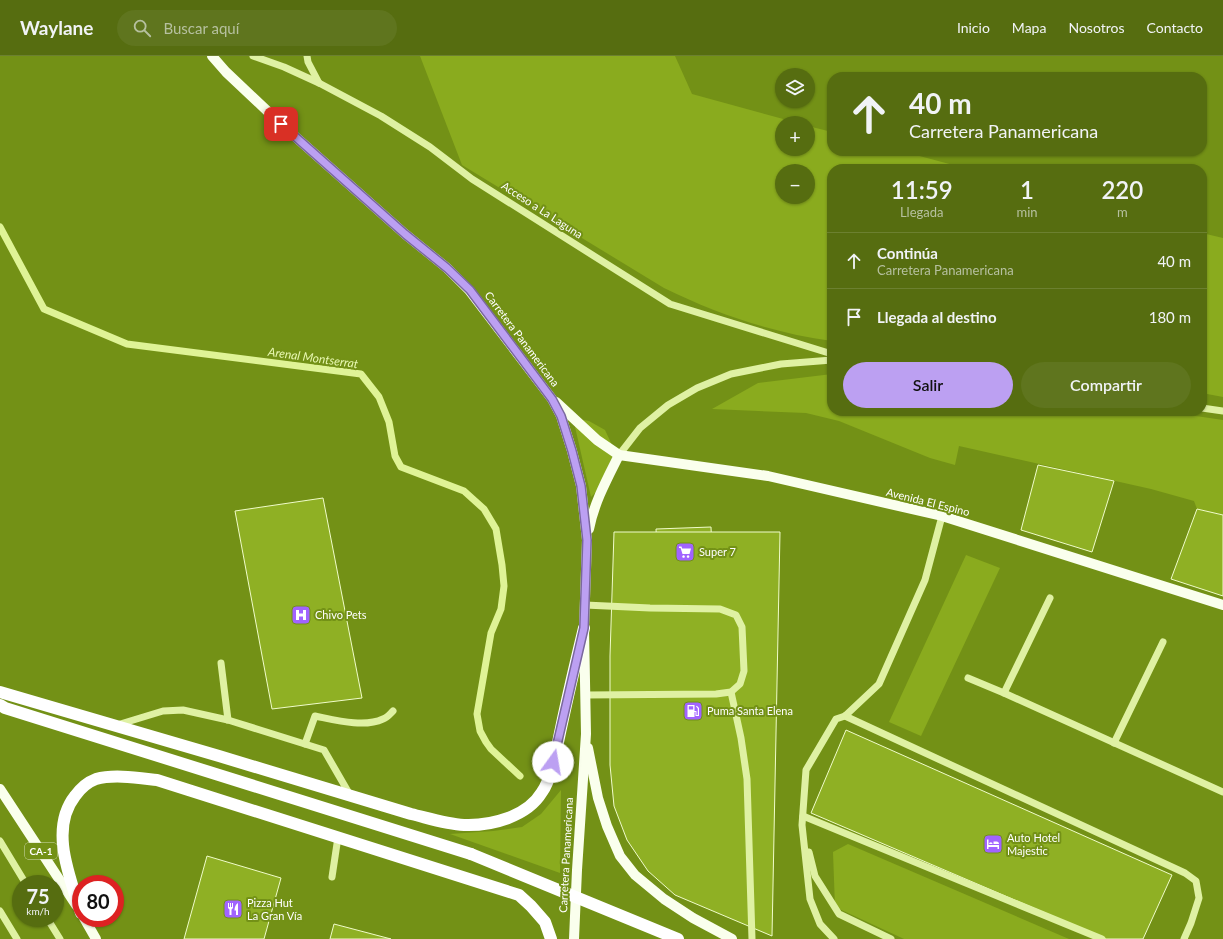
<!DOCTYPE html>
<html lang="es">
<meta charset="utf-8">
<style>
:root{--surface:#566d10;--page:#5f751e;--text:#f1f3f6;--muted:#b6c09f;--line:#6c8030;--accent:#bca0f2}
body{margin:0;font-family:Lato,sans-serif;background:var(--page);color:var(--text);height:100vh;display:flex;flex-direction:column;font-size:15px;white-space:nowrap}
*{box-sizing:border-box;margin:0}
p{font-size:13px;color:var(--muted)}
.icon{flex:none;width:22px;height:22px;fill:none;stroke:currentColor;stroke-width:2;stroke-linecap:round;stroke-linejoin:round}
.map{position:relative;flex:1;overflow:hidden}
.details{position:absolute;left:827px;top:108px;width:380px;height:252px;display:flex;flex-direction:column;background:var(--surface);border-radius:16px;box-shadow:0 1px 3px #0004}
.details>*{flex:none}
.top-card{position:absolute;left:827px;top:16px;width:380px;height:84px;border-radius:16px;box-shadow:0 1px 3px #0004;background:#566d10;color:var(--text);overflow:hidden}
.buttons{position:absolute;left:775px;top:12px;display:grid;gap:8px}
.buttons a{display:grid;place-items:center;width:40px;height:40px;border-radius:50%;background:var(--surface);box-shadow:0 1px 3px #0004;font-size:20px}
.speed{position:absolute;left:12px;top:819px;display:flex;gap:8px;font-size:20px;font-weight:700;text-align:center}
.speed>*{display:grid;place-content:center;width:52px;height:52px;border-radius:50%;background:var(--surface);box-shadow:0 1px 3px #0004;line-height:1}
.speed small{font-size:10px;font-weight:400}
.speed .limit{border:6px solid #d22;background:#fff;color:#111}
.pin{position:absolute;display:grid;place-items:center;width:34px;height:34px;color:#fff;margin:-17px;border-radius:8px;box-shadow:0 2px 6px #0006}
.me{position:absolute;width:44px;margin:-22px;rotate:13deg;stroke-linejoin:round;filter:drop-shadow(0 0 3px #0008)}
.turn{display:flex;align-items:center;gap:14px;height:84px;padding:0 16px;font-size:18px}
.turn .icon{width:52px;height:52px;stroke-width:2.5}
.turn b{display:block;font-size:28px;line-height:34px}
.eta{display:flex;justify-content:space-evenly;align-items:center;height:68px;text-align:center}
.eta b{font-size:24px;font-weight:600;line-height:28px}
.cta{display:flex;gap:8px;margin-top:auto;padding:8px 16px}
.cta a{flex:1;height:46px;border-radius:24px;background:var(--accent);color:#111;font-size:16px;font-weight:600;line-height:46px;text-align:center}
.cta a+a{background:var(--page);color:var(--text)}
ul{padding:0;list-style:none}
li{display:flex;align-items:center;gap:12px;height:56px;padding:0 16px;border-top:1px solid var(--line)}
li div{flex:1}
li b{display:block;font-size:15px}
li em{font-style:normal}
header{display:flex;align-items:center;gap:24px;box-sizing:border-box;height:56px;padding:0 20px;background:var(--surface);border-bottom:1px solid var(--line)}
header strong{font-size:19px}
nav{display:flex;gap:22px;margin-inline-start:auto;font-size:14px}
.search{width:280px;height:36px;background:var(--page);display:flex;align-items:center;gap:10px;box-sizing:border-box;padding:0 14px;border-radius:22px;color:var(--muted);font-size:15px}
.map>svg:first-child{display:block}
</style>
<header>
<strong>Waylane</strong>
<div class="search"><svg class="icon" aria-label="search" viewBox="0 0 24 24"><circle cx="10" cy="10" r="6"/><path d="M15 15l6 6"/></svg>Buscar aquí</div>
<nav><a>Inicio</a><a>Mapa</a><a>Nosotros</a><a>Contacto</a></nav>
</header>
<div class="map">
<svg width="1223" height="883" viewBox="0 0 1223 883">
<rect width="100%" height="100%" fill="#739116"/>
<!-- green -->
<g fill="#8aab1e" fill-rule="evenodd">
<path d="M 420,0 L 675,0 L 692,38 L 798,67 L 782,67 L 782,93 L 808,93 L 808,70 L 832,76 L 832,95 L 901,95 L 968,113 L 832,113 L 832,285 C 773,277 717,258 664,232 L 462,109 ZM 782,115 L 808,115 L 808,141 L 782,141 Z"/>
<polygon points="1202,177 1223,182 1223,341 1202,337"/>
<polygon points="832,318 832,355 1162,355 1223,364 1223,459 1197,453 1194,445 1151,433 959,390 955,409 930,402 839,365 806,357 712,353 758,327"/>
<polygon points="573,362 589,365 605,374 612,389 612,402 597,435 591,441"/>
<polygon points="966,499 1000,512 921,680 889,666"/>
<polygon points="561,734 560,817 450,778 493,775 522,771 541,758"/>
<polygon points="848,788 1069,883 904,883 835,851 833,796"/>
</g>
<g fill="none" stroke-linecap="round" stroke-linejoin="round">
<!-- stream -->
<polyline stroke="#dff396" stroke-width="7" points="0,171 44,253 127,288 361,318 379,341 389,366 395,400 401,411 464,435 484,453 496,473 502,509 504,530 501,553 491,577 477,658 480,675 486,686 491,693 520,720"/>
</g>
<!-- building -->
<g fill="#8fb024" stroke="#f0fcca">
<polygon points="1038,409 1114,425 1092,496 1021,474"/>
<polygon points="323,442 362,642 272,653 235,455"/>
<polygon points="1197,453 1223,459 1223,540 1171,523"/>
<polygon points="711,471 713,519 658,521 656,473"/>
<polygon points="614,476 780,476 772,880 675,839 648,815 627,784 614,750 610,709 610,600"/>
<polygon points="846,674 1172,819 1143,883 1106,883 811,757"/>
<polygon points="207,800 281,822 264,883 184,883"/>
<polygon points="334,868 391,883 330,883"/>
</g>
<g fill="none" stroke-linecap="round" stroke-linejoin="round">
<!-- minor -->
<g stroke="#dff1a3" stroke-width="7">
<polyline points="253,0 284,11 319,27 381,60 430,91 472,123 670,248 832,298"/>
<polyline points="307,0 308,6 319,27"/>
<polyline points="1202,352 1223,355"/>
<polyline points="619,399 640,372 668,349 697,332 731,318 781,308 832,304"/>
<polyline points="585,549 650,552 720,553 736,559 742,571 744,615 740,628 731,636 716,638 586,639"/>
<polyline points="221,607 228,664"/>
<polyline points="968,622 1004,637 1223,736"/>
<polyline points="731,636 741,682 747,723 752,883"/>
<polyline points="1004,637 1050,542"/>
<polyline points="845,660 1185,817 1196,825 1199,842 1191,867 1184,883"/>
<polyline points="117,669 163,655 183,654 228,664 324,694 350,739"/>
<polyline points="1114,687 1163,586"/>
<path d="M 305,688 L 315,660 C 335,664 364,672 383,663 C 387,662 390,658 393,655"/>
<polyline points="803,760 1102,883"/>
<polyline points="0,785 26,828"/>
<polyline points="809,796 815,820 839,858 891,883"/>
<polyline points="332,821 338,781"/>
<polyline points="0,855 17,883"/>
<polyline points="47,862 60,883"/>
<polyline points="834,883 820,868 810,843 802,769 806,714 836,663 845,660 879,628 925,524 942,460"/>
</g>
<!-- major -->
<g stroke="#faffed" stroke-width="10">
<polyline points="212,0 226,16 281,68 405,178 447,212 469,234 552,343 561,360 572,395 581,430 587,484 584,572 586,678 577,814 574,883"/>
<polyline points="556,346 597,384 619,399 768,420 942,460 1223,549"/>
<path d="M 589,473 C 594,447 607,423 619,399"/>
<polyline points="588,692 598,742 607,770 620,800 635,819 664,843 693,862 732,883"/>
<polyline points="0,733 76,849"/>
<polyline points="84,862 96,883"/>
</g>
<!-- highway -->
<g stroke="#fff" stroke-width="12">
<path d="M 0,636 L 219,700 L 411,758 C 428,762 446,768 464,769 C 491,770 527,761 542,736 C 552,722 557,690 561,672 C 568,639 576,605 584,572"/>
<polyline points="0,649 5,652 471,798"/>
<path d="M 81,857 C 70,821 49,773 75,740 C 80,733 88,726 96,723 C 114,718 139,722 157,724 L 519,839 L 531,850 L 545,866 L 551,883"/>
</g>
<!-- highway-bridge -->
<polyline stroke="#fff" stroke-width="12" points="471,798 678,883"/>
</g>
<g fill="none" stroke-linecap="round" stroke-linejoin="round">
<!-- route casing -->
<g stroke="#7a689d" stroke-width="10">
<polyline id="route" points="281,68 405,178 447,212 470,234 552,343 561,360 572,395 581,430 587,484 584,572 553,706"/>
</g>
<!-- route -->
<use href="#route" stroke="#bca0f2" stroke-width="7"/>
</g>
<!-- icons -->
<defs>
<g id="supermarket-square" transform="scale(1)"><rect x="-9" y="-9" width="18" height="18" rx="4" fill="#a163ff" stroke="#739116"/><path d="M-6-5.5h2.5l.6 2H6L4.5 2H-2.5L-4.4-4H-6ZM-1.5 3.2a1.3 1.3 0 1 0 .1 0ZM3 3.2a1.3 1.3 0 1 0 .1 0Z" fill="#fff"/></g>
<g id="hospital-square" transform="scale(1)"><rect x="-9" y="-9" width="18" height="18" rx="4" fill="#a163ff" stroke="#739116"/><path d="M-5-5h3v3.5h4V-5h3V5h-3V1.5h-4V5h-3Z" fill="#fff"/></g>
<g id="fuel-square" transform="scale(1)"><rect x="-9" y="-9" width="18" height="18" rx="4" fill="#a163ff" stroke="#739116"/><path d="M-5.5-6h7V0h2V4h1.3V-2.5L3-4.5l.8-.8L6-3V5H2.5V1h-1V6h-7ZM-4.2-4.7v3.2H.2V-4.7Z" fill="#fff"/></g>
<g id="hotel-square" transform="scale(1)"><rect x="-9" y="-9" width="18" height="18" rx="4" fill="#a163ff" stroke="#739116"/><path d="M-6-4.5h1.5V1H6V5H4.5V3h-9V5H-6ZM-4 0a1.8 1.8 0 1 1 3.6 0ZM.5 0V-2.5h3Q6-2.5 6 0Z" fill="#fff"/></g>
<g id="restaurant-square" transform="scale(1)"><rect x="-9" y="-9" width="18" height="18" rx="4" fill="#a163ff" stroke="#739116"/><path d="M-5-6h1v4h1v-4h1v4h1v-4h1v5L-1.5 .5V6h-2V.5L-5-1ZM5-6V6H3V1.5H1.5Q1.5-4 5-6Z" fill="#fff"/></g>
</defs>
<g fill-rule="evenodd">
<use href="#supermarket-square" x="685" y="496"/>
<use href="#hospital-square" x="301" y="559"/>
<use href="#fuel-square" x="693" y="655"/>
<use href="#hotel-square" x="993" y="788"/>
<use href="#restaurant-square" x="233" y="853"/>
</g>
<g text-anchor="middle" stroke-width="4" stroke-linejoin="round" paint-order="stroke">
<!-- shield labels -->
<rect fill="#739116" stroke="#d5deb9" stroke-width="1" x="25" y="787" width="32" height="16" rx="3"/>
<g font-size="10" font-weight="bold" fill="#fff">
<text x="41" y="799">CA-1</text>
</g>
<!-- street labels -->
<g font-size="11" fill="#fff" stroke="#739116">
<text transform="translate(542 154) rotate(33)" y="4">Acceso a La Laguna</text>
<text transform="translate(522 283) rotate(53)" y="4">Carretera Panamericana</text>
<text transform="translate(928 446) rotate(14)" y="4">Avenida El Espino</text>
<text transform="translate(566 799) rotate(-87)" y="4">Carretera Panamericana</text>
</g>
<!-- poi labels -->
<g font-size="11" fill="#fff" stroke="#739116" text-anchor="start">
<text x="699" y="500">Super 7</text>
<text x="315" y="563">Chivo Pets</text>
<text x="707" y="659">Puma Santa Elena</text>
<text x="1007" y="786">Auto Hotel<tspan x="1007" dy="13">Majestic</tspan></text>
<text x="247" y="851">Pizza Hut<tspan x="247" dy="13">La Gran Vía</tspan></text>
</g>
<!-- water labels -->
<g font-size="12" font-style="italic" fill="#e7f7b0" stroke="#739116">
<text transform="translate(313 302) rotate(8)" y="4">Arenal Montserrat</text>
</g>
</g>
</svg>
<div class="buttons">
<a><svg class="icon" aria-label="layers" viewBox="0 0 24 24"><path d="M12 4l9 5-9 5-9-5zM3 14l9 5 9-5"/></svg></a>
<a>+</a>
<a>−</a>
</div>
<div class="speed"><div>75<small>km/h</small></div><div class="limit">80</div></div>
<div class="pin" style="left:281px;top:68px;background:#d93025"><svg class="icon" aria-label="arrive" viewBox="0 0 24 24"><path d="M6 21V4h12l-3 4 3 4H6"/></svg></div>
<svg class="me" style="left:553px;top:706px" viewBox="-20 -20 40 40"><circle r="19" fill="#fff"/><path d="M0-13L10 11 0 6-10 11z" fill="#bca0f2"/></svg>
<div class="top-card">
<div class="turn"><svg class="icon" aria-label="ahead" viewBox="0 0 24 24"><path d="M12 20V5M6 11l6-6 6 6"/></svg><div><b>40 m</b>Carretera Panamericana</div></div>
</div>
<section class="details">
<div class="eta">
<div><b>11:59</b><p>Llegada</p></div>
<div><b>1</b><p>min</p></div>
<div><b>220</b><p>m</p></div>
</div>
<ul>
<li><svg class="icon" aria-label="ahead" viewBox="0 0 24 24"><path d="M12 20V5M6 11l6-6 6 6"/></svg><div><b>Continúa</b><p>Carretera Panamericana</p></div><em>40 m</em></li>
<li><svg class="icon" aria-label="arrive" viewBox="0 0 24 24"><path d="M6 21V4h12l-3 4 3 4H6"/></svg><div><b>Llegada al destino</b></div><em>180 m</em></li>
</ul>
<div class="cta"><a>Salir</a><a>Compartir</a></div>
</section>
</div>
